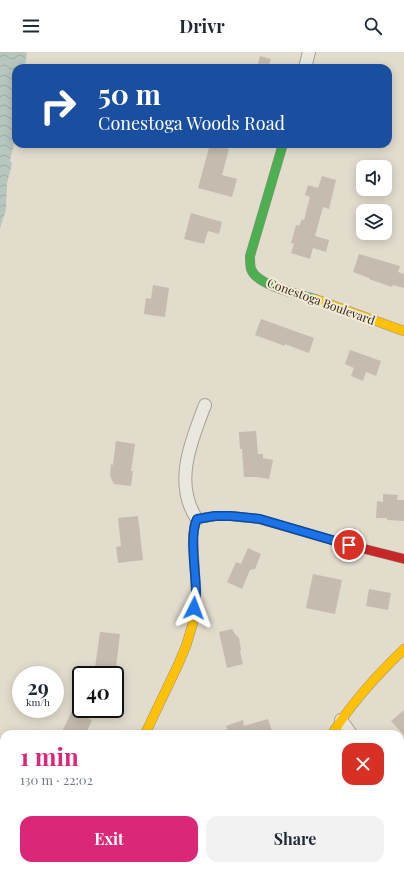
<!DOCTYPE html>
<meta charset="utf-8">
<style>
:root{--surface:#fff;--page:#f2f2f3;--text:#1f2937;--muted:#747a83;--accent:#db2777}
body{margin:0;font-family:"Playfair Display",serif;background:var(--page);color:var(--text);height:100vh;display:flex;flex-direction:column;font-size:15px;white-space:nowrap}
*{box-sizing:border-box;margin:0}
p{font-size:13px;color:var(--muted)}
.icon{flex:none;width:22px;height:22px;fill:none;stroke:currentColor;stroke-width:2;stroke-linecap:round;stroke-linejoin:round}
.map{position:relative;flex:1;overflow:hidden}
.drawer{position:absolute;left:0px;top:678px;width:404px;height:140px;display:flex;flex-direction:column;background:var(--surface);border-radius:12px 12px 0 0;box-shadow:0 2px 10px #0003}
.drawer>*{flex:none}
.guide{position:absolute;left:12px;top:12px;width:380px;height:84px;border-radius:12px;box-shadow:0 2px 10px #0003;background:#1a4fa0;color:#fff;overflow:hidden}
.fabs{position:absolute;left:356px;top:108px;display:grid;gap:8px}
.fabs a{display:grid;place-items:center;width:36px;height:36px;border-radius:8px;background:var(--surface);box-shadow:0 2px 10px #0003;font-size:20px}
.speed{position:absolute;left:12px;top:614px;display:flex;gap:8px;font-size:20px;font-weight:700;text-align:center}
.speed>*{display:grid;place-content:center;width:52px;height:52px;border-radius:50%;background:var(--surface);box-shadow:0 2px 10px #0003;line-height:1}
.speed small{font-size:10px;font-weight:400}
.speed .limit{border:2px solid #111;border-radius:6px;background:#fff;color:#111}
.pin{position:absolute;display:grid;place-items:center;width:34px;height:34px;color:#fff;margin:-17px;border:2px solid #fff;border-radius:50%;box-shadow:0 1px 4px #0007}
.me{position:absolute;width:44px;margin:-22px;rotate:3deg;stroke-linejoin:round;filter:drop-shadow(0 0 3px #0008)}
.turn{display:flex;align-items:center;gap:14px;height:84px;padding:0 20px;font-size:18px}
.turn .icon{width:52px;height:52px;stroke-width:2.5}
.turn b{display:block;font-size:28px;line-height:34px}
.round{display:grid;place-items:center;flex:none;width:42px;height:42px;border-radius:12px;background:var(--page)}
.headline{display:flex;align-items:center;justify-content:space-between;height:68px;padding:0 20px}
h1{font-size:24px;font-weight:700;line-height:30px;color:var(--accent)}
.action{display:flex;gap:8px;margin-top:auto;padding:8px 20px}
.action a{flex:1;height:46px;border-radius:12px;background:var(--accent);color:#fff;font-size:16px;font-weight:700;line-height:46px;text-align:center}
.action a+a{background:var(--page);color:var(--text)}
header{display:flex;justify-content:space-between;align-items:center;height:52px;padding:0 20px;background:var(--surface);font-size:18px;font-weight:700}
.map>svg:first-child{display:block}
</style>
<header><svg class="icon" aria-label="menu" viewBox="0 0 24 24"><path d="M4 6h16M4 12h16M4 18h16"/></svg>Drivr<svg class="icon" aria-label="search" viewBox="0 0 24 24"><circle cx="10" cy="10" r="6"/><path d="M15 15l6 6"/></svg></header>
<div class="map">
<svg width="404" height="818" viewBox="0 0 404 818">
<defs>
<pattern id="water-waves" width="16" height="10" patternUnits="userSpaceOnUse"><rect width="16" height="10" fill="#b8c7be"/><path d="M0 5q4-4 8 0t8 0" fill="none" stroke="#9faba3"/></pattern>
</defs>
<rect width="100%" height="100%" fill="#e2dccd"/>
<!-- water -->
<polygon fill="url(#water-waves)" points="0,0 27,0 25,13 23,16 16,16 16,63 14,92 10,108 12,112 7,131 6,158 0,176"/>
<!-- building -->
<g fill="#c5bbae">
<polygon points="260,4 271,7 268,16 257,16"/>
<polygon points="210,92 229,97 222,123 237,127 232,145 198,136"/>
<polygon points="322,124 336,128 329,157 323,155 315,184 329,188 326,200 313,196 310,207 291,201 294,192 291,191 296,173 299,174 302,167 304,168 310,145 305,143 308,133 318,136"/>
<polygon points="191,161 222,170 219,182 208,179 204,192 184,187"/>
<polygon points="359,202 400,214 398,220 404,222 404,236 393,233 392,235 369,227 369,226 353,220"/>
<polygon points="153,233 169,236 165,265 144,262 146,246 151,247"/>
<polygon points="261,267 314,286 309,301 285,292 285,294 255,283"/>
<polygon points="350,298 381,309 376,324 366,320 363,329 351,324 354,316 345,312"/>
<polygon points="256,379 258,402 263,402 263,406 273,408 269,427 257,425 244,425 242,397 240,397 239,380"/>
<polygon points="116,389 135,392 131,419 133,419 131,434 114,432 110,424 111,412 113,413"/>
<polygon points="383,442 398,443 397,448 404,448 404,469 387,468 387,466 376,466 377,449 383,450"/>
<polygon points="138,464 143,508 118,511 116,495 121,494 118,466"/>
<polygon points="248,496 261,502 255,517 250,518 242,537 227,530 236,510 241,512"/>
<polygon points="313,522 342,528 335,562 306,556"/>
<polygon points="369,537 391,541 388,558 366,554"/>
<polygon points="232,577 235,582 239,586 241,598 240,599 243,612 227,616 219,580"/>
<polygon points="100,580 120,582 115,623 94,623"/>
<polygon points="404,658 404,683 391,669"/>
<polygon points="72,659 92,668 86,682 61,682"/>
<polygon points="268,667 273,682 228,682 228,680 226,674 243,668 244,674"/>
</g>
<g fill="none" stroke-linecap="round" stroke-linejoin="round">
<!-- street casing -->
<g stroke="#a7a196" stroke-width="14">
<g id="street">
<polyline points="305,16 309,0"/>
<path d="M 197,467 C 173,432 191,389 205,353"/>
<polyline points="341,668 351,682"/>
<polyline points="400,743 404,748"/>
<polyline points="114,818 116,814"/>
<polyline points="267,818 269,814"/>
</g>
</g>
<!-- fast casing -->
<g stroke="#979086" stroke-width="10">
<path id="fast" d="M 283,92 L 250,204 C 250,208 250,213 251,217 C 257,234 299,242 315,247"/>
</g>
<!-- slow casing -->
<g stroke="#979086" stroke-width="10">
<g id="slow">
<polyline points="315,247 404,279"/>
<polyline points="145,682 178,613 186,594 193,571 196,540 193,485 195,471 197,467 215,464 231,464 259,467"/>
<path d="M 332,682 C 352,650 377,623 404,597"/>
</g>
</g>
<!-- jam casing -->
<g stroke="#979086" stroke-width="10">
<polyline id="jam" points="259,467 349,493 404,507"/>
</g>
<!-- street -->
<use href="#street" stroke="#eae7de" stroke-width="12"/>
<!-- fast -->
<use href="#fast" stroke="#4caf50" stroke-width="9"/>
<!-- slow -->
<use href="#slow" stroke="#ffc107" stroke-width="9"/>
<!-- jam -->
<use href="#jam" stroke="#c62828" stroke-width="9"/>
</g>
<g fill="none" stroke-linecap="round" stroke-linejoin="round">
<!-- route casing -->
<g stroke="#114b97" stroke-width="10">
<path id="route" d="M 194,556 C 195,550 196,545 196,540 C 196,521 189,483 197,467 L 215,464 L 231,464 L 260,467 L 349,493"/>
</g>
<!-- route -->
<use href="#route" stroke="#1a73e8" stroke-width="7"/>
</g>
<g text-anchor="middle" stroke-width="4" stroke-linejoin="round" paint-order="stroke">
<!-- street labels -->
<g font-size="12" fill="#352a1f" stroke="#f2ead4">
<text transform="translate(321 250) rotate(20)" y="4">Conestoga Boulevard</text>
</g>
</g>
</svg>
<div class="fabs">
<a><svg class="icon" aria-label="sound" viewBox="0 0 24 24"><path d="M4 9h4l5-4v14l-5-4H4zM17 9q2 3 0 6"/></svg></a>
<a><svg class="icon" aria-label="layers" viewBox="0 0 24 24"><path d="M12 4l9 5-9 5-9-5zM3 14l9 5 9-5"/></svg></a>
</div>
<div class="speed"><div>29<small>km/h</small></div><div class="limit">40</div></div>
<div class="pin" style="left:349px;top:493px;background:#d93025"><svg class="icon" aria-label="arrive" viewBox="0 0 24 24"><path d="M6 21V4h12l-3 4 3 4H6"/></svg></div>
<svg class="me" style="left:194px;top:556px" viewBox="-20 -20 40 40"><path d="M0-17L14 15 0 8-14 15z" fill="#1a73e8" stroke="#fff" stroke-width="4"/></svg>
<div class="guide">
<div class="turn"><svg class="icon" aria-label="right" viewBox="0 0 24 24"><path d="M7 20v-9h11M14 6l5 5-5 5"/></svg><div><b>50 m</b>Conestoga Woods Road</div></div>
</div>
<section class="drawer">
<div class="headline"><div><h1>1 min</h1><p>130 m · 22:02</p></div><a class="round" style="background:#d93025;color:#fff"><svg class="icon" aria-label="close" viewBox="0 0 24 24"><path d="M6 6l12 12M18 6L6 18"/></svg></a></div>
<div class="action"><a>Exit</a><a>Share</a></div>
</section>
</div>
